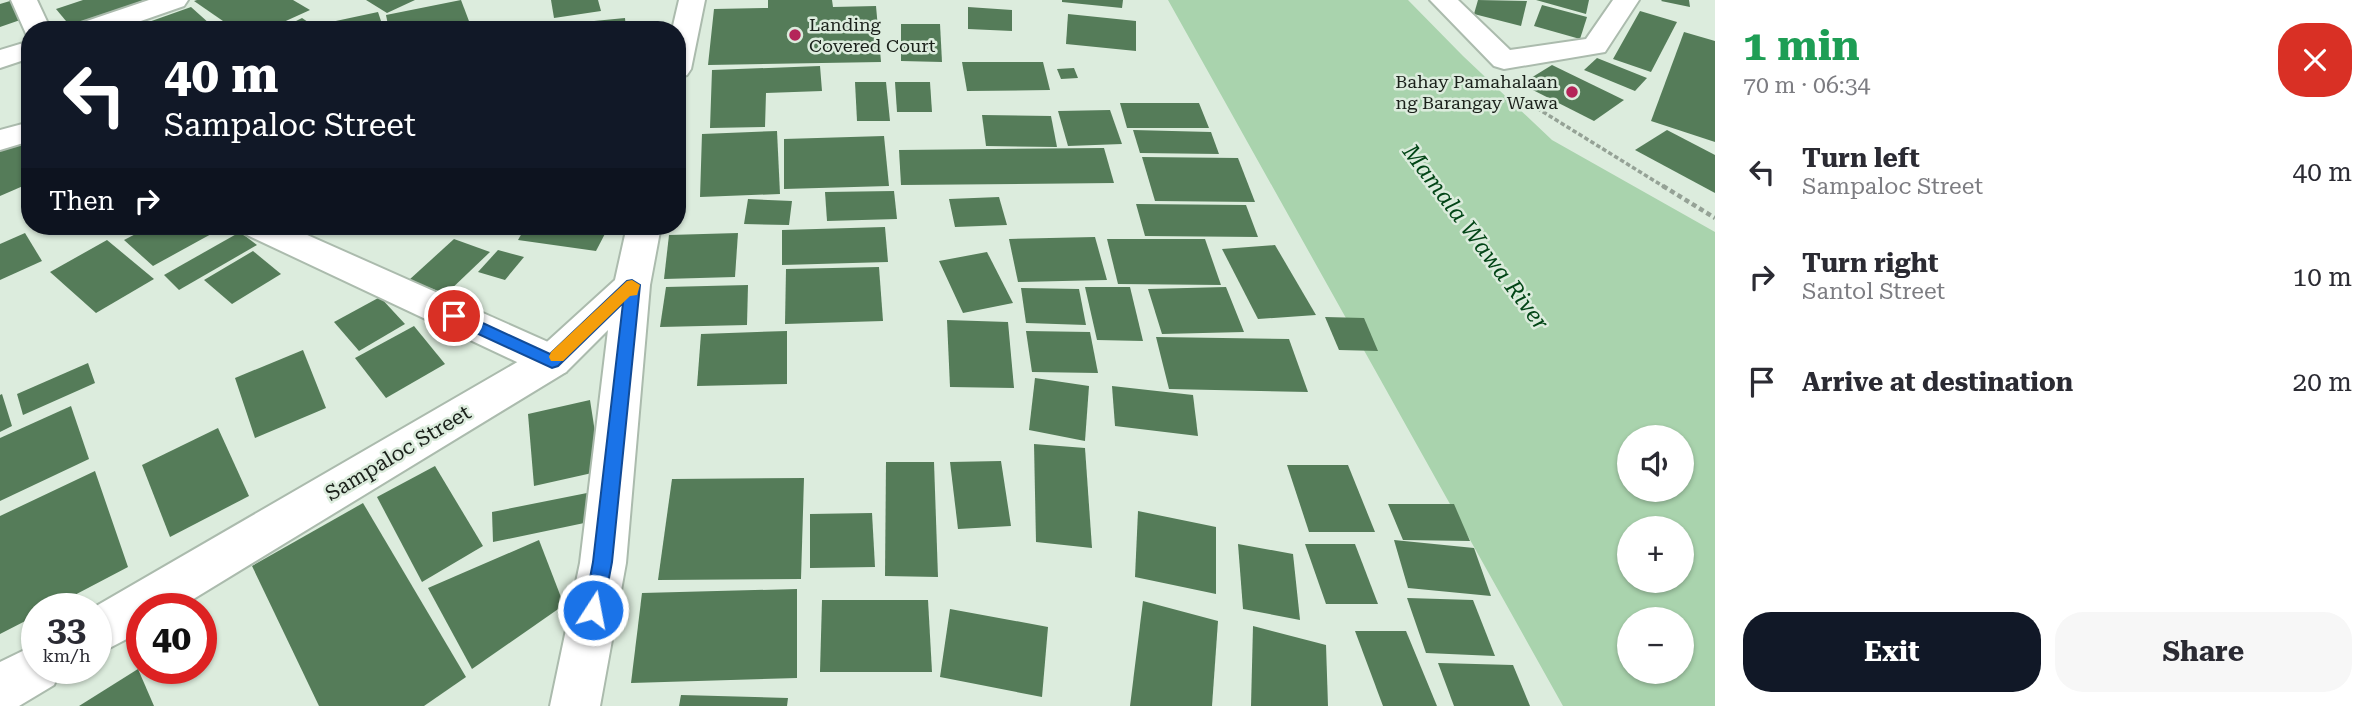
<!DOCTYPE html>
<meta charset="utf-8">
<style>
:root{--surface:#fff;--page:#f7f7f7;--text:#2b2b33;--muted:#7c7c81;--accent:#111827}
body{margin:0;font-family:"Roboto Serif",serif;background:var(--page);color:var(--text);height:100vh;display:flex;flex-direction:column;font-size:26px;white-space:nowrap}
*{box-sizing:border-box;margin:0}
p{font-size:23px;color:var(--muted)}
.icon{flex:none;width:38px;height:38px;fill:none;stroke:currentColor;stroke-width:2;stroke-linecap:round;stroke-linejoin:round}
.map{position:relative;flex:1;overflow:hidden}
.drawer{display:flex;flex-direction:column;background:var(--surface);width:665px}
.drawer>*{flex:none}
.hud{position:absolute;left:21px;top:21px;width:665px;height:214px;border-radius:28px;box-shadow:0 2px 5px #0004;background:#111827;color:#fff;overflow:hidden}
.fabs{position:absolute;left:1617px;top:425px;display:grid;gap:14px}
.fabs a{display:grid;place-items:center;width:77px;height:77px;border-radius:50%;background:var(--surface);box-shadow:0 2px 5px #0004;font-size:35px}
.speed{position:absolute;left:21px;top:593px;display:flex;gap:14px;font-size:35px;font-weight:700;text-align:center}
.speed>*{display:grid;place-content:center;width:91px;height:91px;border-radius:50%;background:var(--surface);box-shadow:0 2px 5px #0004;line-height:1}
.speed small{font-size:18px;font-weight:400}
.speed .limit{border:10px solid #d22;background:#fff;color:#111}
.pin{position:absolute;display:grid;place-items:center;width:60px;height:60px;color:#fff;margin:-30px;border:4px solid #fff;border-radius:50%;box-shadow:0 2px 7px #0007}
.me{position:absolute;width:77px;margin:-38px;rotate:11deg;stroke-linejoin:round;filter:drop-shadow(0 0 5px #0008)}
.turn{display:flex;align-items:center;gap:24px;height:147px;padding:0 28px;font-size:32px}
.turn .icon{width:91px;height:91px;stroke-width:2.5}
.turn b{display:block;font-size:49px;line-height:60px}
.then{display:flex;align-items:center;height:66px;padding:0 28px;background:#0003;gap:14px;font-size:26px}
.round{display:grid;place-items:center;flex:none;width:74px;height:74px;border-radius:28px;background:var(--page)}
.head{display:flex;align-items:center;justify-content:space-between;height:119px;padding:0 28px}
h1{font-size:42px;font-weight:700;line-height:52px;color:#1e9e55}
.action{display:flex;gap:14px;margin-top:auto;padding:14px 28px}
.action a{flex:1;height:80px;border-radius:28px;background:var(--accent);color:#fff;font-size:28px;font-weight:700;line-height:80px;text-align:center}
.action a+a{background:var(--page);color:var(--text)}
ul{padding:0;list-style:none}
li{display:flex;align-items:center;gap:21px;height:105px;padding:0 28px}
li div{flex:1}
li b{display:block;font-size:26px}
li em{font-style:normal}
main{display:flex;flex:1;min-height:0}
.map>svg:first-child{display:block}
</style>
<main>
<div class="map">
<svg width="1715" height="706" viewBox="0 0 1715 706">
<rect width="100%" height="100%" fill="#dcecdd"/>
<!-- water -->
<path fill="#a9d3ad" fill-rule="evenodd" d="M 1168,0 L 1408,0 L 1463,56 L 1552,140 L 1715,232 L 1715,706 L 1563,706 ZM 1629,438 L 1682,438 L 1682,490 L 1629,490 ZM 1629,528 L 1682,528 L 1682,581 L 1629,581 ZM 1629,620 L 1682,620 L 1682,672 L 1629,672 Z"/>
<!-- building -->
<g fill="#557c59">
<polygon points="83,0 144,0 71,27 56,9"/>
<polygon points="197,0 293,0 310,10 266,30 236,30 194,1"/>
<polygon points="366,0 415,0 387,13"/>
<polygon points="461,0 472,29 389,30 386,15"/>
<polygon points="551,0 598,0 601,11 554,18"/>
<polygon points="768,0 832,0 833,7 876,6 881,62 708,65 714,9 768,8"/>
<polygon points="1062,0 1123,0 1122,8 1062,2"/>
<polygon points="1478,0 1527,1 1521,26 1474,14"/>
<polygon points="1536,0 1589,0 1586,14"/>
<polygon points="1662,0 1689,0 1690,7 1661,1"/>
<polygon points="10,1 23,19 0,27 0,4"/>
<polygon points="1542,5 1587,17 1580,39 1534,26"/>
<polygon points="191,7 210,24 196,30 148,30 143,24"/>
<polygon points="968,7 1012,10 1012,31 968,29"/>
<polygon points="1640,11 1677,22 1651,72 1613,59"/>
<polygon points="378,12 384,30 334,30 331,22"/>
<polygon points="1068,14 1136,21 1136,51 1066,44"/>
<polygon points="302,18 320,30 278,30"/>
<polygon points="625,18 626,30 522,30 522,28"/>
<polygon points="901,24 940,24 942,62 901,61"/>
<polygon points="1684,32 1715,41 1715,142 1651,121"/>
<polygon points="1597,58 1647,78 1635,91 1584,70"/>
<polygon points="962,62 1043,62 1050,90 967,91"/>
<polygon points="1552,65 1624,100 1594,121 1521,84"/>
<polygon points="820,66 822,91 766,93 765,127 710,128 712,70"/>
<polygon points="1074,68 1078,78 1061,79 1057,69"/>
<polygon points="855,82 886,82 890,121 857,121"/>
<polygon points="895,82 930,82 932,112 897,112"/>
<polygon points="1120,103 1199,103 1209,128 1127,128"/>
<polygon points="1110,110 1122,144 1068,146 1058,111"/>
<polygon points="982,115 1051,116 1057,147 986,146"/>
<polygon points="1133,130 1211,132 1219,154 1140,153"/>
<polygon points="1667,130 1715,155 1715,193 1635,150"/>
<polygon points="777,131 780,194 700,197 702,134"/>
<polygon points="884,136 889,186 784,189 784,139"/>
<polygon points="30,137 30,183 0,196 0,150"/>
<polygon points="1104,148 1114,183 901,185 899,150"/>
<polygon points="1142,157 1238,158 1255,202 1155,201"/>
<polygon points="894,191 897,219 827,221 825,192"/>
<polygon points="999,197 1007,225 955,227 949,199"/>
<polygon points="748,199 792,201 789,225 744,224"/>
<polygon points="1136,204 1246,205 1258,237 1145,236"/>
<polygon points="151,226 205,226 213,233 153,266 124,240"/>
<polygon points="526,226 609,226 596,251 518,240"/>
<polygon points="885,227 888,262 782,265 782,230"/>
<polygon points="240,232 257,245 179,290 164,275"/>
<polygon points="25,233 42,261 0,280 0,244"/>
<polygon points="738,233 735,277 664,279 669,235"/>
<polygon points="1095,237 1107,280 1018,282 1009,239"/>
<polygon points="454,239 490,252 446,294 409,280"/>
<polygon points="1107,239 1205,239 1221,285 1118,284"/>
<polygon points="107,240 154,279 96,313 50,272"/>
<polygon points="1275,245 1316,315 1258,319 1222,249"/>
<polygon points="498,250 524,257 505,280 478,272"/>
<polygon points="253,251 281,274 232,304 204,280"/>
<polygon points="987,252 1013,303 963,313 939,261"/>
<polygon points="879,267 883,321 785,324 786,269"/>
<polygon points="748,285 747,325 660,327 666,287"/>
<polygon points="1085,287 1130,287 1143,341 1097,340"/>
<polygon points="1226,287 1244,332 1162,334 1148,289"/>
<polygon points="1021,288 1079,289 1086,325 1026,323"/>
<polygon points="380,297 405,324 359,351 334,322"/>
<polygon points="1325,317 1364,318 1378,351 1339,350"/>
<polygon points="947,320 1008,322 1014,388 950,387"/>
<polygon points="414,326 445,364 386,398 355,358"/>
<polygon points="787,331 787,384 697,386 701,334"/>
<polygon points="1026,331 1090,332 1098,373 1032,372"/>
<polygon points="1156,337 1289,339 1308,392 1169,389"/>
<polygon points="303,350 326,408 255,438 235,378"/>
<polygon points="88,363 95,383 23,415 17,394"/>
<polygon points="1035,378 1089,386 1085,441 1029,430"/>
<polygon points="1112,386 1193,395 1198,436 1115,426"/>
<polygon points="2,394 12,426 0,432 0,395"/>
<polygon points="590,400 601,471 534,486 528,414"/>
<polygon points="71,406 89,459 0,501 0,438"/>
<polygon points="218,428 249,496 170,537 142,465"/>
<polygon points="1034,444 1085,448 1092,548 1036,542"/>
<polygon points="1001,461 1011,526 958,529 950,462"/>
<polygon points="886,462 934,462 938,577 885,576"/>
<polygon points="1287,465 1348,465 1375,532 1309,532"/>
<polygon points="435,466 483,546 422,582 377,497"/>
<polygon points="95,471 128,567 48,609 37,609 37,615 0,634 0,516"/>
<polygon points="804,478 801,579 658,580 672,479"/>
<polygon points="587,493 589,522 493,542 492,512"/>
<polygon points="363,503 466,677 424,706 319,706 252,566"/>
<polygon points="1388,504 1454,504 1470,541 1403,540"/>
<polygon points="1138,511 1216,527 1216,594 1135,577"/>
<polygon points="872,513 875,567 810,568 810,514"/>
<polygon points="539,540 564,605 472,669 428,588"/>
<polygon points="1394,540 1474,548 1491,596 1408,588"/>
<polygon points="1238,544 1293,554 1300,620 1243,609"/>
<polygon points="1305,544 1355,544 1378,604 1326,604"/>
<polygon points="797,589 797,678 631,683 642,593"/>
<polygon points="1407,598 1473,600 1495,656 1426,653"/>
<polygon points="822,600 928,600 932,672 820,672"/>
<polygon points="1143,601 1218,621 1212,706 1130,706"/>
<polygon points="950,609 1048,627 1042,697 940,677"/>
<polygon points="1253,626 1326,645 1328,706 1251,706"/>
<polygon points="1355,631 1406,631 1437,706 1383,706"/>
<polygon points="1438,663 1513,665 1530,706 1454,706"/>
<polygon points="138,669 154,706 79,706"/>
<polygon points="681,695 788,698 787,706 679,706"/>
</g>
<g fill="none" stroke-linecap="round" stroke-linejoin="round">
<!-- street casing -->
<g stroke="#abbbad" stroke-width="4">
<g id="street">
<polygon points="11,0 37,0 51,30 30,30 30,36 27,36"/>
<polygon points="149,0 188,0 184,6 115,30 74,30 78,24"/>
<polygon points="1430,0 1458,0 1510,50 1586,39 1613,0 1639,0 1605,52 1504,69 1494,66"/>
<polygon points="30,41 30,58 0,68 0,50"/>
<polygon points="30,122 30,141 0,150 0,130"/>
<polygon points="240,226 287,226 566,350 571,361 566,372 552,376 538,372 245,234"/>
</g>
</g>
<!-- secondary casing -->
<g stroke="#abbbad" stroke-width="4">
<g id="secondary">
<polygon points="679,0 705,0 691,69 687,75 677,78 677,30 672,30"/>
<polygon points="627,226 661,226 650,285 626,563 600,706 550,706 580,563 608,330 566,372 177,609 142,609 142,631 96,655 96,609 91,609 538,350 615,280"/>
<polygon points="37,644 37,668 61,668 54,685 19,706 0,706 0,662"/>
</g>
</g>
<!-- path-far1 -->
<polyline stroke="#95a296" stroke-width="3.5" stroke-dasharray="4.5 2.5" stroke-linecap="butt" points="1519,97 1666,188"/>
<!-- path -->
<polyline stroke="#95a296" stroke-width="4.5" stroke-dasharray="5 3.5" stroke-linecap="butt" points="1663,186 1715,218"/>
<!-- street -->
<use href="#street" fill="#fff" fill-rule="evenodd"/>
<!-- secondary -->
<use href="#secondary" fill="#fff" fill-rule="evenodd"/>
</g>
<!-- route -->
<polygon fill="#1a73e8" stroke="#114b97" stroke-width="2" points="632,280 640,285 612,562 603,610 600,617 593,620 587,617 584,610 593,562 623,303 558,366 552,368 448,320 446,316 454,310 459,312 550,354 627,281"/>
<!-- slow -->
<polygon fill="#f59e0b" points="632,280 640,285 637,295 630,296 563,361 551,361 549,357 551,352 627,281"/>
<!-- markers -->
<g fill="#b42559" stroke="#dcecdd" stroke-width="2.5">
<circle cx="795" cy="35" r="7"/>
<circle cx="1572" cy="92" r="7"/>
</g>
<g text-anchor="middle" stroke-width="5" stroke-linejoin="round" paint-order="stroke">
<!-- far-poi labels -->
<g font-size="18" fill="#1b211b" stroke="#dcecdd" text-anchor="start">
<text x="809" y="31">Landing<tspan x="809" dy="21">Covered Court</tspan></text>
<text x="1558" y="88" text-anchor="end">Bahay Pamahalaan<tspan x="1558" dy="21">ng Barangay Wawa</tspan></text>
</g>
<!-- street labels -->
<g font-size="21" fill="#1b211b" stroke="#dcecdd">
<text transform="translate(398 453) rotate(-31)" y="7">Sampaloc Street</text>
</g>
<!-- water labels -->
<g font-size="23" font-style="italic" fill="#024516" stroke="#dcecdd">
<text transform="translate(1476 237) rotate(53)" y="8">Mamala Wawa River</text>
</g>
</g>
</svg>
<div class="fabs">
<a><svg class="icon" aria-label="sound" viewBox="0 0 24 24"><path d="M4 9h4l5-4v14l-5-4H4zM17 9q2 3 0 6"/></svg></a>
<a>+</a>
<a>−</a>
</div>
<div class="speed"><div>33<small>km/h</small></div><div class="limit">40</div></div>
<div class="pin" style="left:454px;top:316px;background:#d93025"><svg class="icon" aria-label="arrive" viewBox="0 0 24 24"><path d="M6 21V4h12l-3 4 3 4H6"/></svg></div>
<svg class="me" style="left:593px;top:610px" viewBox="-20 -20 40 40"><circle r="17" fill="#1a73e8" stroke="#fff" stroke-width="3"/><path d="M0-11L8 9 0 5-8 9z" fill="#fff"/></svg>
<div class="hud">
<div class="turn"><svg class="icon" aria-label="left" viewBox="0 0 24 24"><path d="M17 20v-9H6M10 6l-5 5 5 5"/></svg><div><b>40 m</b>Sampaloc Street</div></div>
<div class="then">Then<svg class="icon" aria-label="right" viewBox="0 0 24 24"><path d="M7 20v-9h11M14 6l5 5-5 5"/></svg></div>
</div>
</div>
<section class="drawer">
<div class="head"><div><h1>1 min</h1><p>70 m · 06:34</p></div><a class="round" style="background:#d93025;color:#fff"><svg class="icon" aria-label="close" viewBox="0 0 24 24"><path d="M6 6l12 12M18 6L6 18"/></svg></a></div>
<ul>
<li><svg class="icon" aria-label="left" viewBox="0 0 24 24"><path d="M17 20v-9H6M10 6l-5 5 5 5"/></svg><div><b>Turn left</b><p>Sampaloc Street</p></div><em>40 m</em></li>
<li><svg class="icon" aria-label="right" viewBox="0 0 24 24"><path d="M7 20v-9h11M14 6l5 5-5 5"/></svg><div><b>Turn right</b><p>Santol Street</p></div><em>10 m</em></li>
<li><svg class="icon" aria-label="arrive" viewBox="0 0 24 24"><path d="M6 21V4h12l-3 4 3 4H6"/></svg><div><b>Arrive at destination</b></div><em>20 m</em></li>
</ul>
<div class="action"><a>Exit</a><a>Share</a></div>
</section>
</main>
